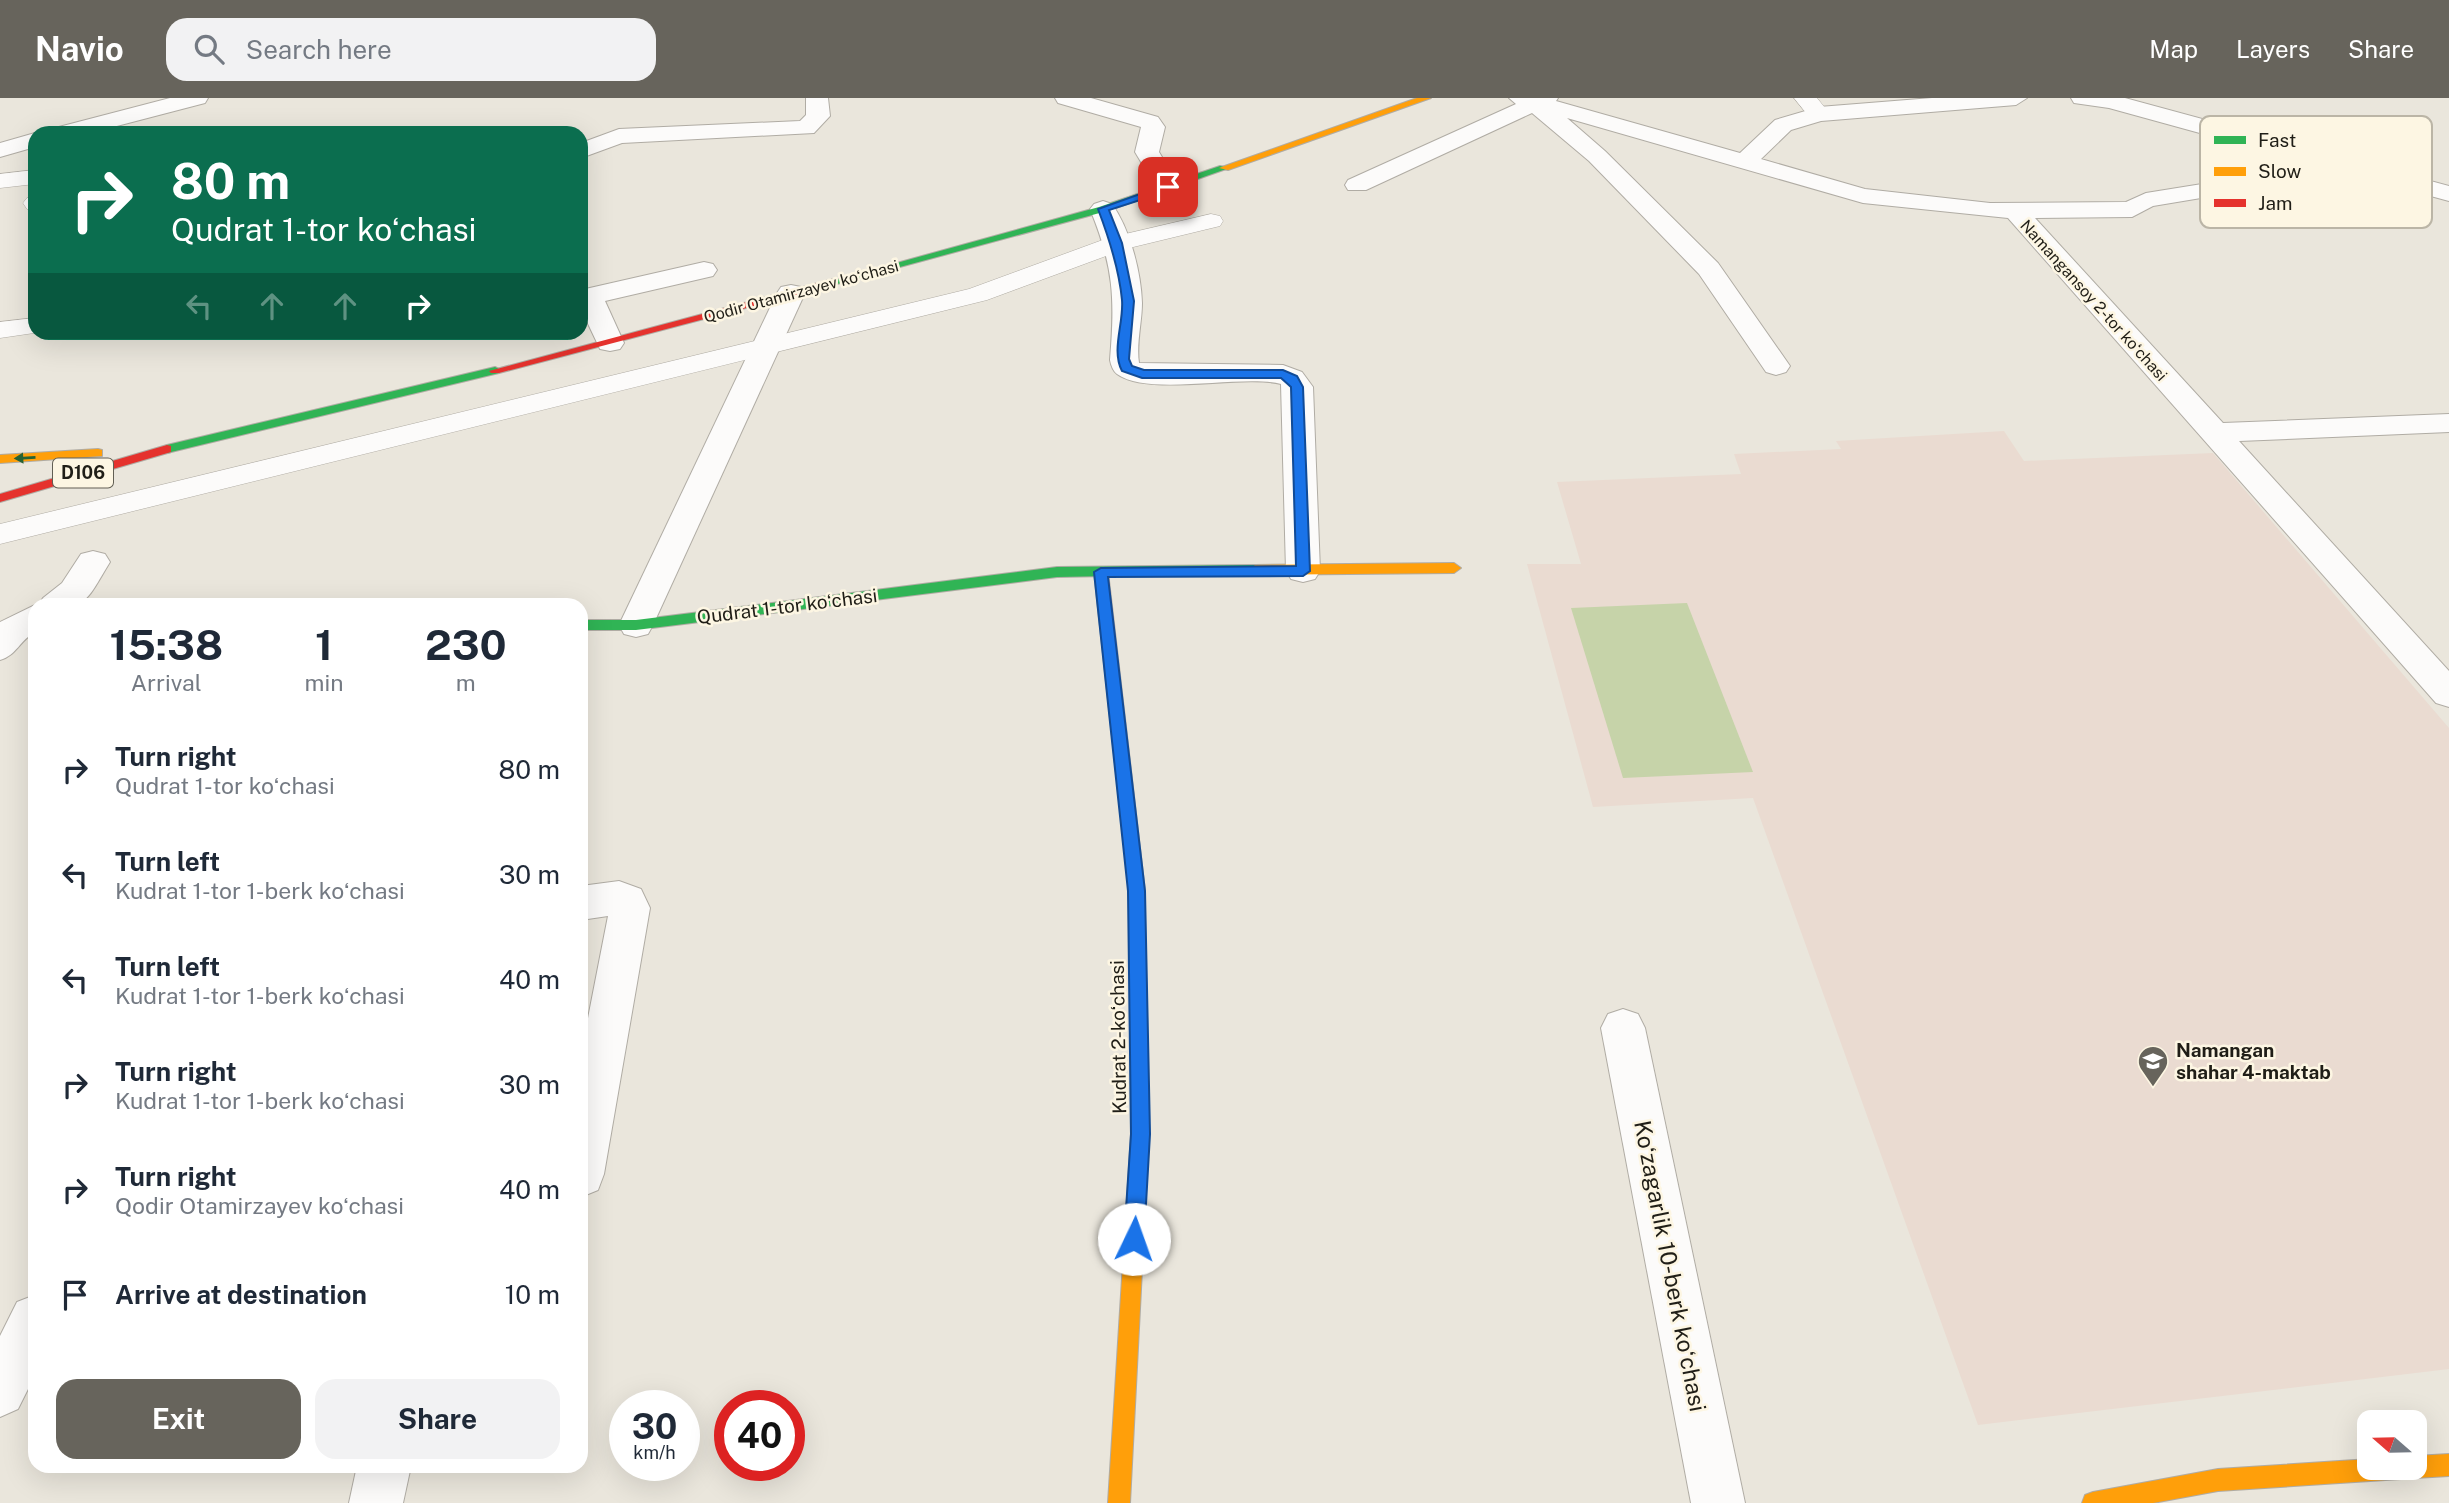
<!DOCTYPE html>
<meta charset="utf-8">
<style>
:root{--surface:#fff;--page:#f2f2f3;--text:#1f2937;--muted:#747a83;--accent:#67645c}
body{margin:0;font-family:"Public Sans",sans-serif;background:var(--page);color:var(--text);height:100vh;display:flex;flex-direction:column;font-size:26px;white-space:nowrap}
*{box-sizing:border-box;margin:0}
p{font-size:23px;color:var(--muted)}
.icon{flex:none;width:38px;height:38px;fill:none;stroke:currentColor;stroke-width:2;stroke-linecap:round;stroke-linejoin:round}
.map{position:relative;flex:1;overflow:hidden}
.side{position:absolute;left:28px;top:500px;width:560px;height:875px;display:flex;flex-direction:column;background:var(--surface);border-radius:21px;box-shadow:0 7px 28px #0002}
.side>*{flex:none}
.top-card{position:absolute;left:28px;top:28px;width:560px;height:214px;border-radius:21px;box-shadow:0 7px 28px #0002;background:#0b6e4f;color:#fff;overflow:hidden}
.needle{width:46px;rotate:290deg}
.controls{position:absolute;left:2357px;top:1312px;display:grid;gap:14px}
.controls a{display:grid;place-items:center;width:70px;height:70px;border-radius:14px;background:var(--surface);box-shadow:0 7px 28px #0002;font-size:35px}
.speed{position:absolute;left:609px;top:1292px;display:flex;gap:14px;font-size:35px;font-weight:700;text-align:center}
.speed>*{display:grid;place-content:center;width:91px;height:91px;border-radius:50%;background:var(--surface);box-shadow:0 7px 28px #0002;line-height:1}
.speed small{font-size:18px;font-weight:400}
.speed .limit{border:10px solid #d22;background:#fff;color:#111}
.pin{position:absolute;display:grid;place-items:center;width:60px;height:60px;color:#fff;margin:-30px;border-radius:14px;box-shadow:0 4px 10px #0006}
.me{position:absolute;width:77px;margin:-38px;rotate:3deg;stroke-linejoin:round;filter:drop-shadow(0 0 5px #0008)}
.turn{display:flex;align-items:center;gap:24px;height:147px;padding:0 28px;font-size:32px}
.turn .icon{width:91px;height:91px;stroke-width:2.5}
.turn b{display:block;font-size:49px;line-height:60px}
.lanes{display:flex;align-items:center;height:66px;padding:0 28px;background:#0003;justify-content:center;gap:35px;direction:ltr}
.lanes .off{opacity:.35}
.eta{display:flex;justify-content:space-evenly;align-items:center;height:119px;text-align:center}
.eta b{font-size:42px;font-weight:700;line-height:49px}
.action{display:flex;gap:14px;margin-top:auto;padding:14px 28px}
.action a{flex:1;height:80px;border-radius:21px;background:var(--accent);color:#fff;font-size:28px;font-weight:700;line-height:80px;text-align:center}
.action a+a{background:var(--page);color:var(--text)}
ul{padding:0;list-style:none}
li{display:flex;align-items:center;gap:21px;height:105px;padding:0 28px}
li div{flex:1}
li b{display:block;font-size:26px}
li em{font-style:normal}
header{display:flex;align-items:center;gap:42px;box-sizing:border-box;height:98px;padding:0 35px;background:var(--accent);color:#fff}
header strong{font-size:33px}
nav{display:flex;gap:38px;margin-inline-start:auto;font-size:24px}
.search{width:490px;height:63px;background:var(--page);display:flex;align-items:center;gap:18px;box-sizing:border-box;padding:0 24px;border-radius:21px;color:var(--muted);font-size:26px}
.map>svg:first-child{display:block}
</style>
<header>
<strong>Navio</strong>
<div class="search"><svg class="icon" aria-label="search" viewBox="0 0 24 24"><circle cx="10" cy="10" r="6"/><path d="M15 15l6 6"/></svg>Search here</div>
<nav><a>Map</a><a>Layers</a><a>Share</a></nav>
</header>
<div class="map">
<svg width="2449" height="1405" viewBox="0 0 2449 1405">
<rect width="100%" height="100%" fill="#eae6dc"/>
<!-- education -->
<polygon fill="#eadbd1" points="2004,333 2024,363 2213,355 2449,630 2449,1271 1978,1327 1753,700 1593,709 1527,466 1581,466 1557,384 1741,376 1734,356 1841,351 1836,343"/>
<!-- green -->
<polygon fill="#c6d3a9" points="1687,505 1753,674 1623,680 1571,510"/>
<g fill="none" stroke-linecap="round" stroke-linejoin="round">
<!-- lane casing -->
<g stroke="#b0aca4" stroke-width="1">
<g id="lane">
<polygon points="1794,0 1817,0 1830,16 1819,23 1811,21"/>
<polygon points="35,72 35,86 0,90 0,76"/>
<polygon points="35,98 35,113 27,111 23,105 27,100"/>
<polygon points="1211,116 1220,118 1223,123 1220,128 1125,151 987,202 0,446 0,426 969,191 1108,140"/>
<polygon points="35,220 35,234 41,234 0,240 0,224"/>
</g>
</g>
<!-- street casing -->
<g stroke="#b0aca4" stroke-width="2">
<g id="street">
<polygon points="170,0 208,0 205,5 90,35 51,35 55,30"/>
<polygon points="806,0 828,0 830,18 814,35 622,45 581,60 581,45 619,31 800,23 806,17"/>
<polygon points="1055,0 1091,0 1158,19 1165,29 1159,54 1180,89 1177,94 1159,94 1135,54 1141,29 1058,5"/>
<polygon points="1509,0 1558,0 1556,3 1740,55 1775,22 1819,9 1932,0 2027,0 2016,7 1821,23 1791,32 1761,61 1865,91 1990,105 2126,104 2146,95 2202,86 2247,48 2109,10 2074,5 2071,0 2125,0 2449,88 2449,103 2269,54 2219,97 2153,108 2132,119 2035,120 2223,325 2449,316 2449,334 2239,343 2449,573 2449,609 2436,605 2008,120 1863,105 1567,20 1605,53 1718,165 1790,268 1786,274 1776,277 1766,274 1699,176 1589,63 1532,15 1366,92 1348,92 1345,87 1348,82 1516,6"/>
<polygon points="35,35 35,49 0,59 0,45"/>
<path d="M 1103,103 L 1112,106 C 1130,131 1141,174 1142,205 C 1142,224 1136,246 1139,265 L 1283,267 L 1302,274 L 1313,289 L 1320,473 L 1315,481 L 1303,484 L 1291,481 L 1286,473 L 1281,286 C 1242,276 1148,299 1117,276 C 1113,273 1111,267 1110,262 C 1115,201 1114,169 1090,111 L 1094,106 Z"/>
<polygon points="704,164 713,166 717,172 713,178 605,203 624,245 620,251 610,253 600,251 581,211 581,192"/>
<polygon points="791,187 801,189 805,195 653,527 648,536 636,539 624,536 619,527 777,195 781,189"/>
<path d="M 93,453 L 105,456 L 110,464 C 83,508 90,508 38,508 L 43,500 L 62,485 L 81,456 Z"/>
<path d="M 35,507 L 35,534 C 20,542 17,557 0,562 L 0,524 Z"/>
<polygon points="619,783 641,791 650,810 604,1076 598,1092 581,1099 581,956 608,818 581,822 581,788"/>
<polygon points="1623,911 1638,916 1645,930 1745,1405 1691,1405 1601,930 1608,916"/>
<polygon points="35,1197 35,1277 18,1311 0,1319 0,1238 17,1204"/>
<polygon points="357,1368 411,1368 403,1405 349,1405"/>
</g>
</g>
<!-- fast casing -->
<g stroke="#b0aca4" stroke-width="2">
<g id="fast">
<polygon points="1220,68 1229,70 1107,113 837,186 828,184 1099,109"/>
<polygon points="495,269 499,271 499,275 167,355 161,351 167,347"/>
<polygon points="1255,467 1262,472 1260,475 1057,479 636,532 581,532 581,522 636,522 1057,469"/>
</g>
</g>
<!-- slow casing -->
<g stroke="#b0aca4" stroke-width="2">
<g id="slow">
<polygon points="1417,0 1431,0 1228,72 1219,70"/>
<polygon points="98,351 102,352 102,358 0,365 0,357"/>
<polygon points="1454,465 1461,470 1454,475 1255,477 1248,472 1255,467"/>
<polygon points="1137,816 1143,818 1145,823 1149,1036 1130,1405 1108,1405 1131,1036 1129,823 1131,818"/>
<polygon points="2449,1356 2449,1378 2415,1380 2409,1377 2401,1381 2218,1393 2153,1405 2082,1405 2085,1397 2093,1394 2218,1371 2370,1361 2370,1370 2415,1370 2415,1358"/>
</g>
</g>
<!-- jam casing -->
<g stroke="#b0aca4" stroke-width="2">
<g id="jam">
<polygon points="833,181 837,182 837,186 499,275 491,275 489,273"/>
<polygon points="167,347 171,348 171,354 0,404 0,396"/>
<polygon points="1101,469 1108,474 1145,793 1145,823 1143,828 1137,830 1131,828 1129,823 1129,793 1094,474"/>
</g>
</g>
<!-- lane -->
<use href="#lane" fill="#fcfbfa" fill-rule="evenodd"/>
<!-- street -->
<use href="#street" fill="#fcfbfa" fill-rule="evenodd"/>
<!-- fast -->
<use href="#fast" fill="#30b455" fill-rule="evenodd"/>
<!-- slow -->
<use href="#slow" fill="#ff9f0a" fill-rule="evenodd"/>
<!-- jam -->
<use href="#jam" fill="#e5322d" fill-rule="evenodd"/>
</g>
<!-- one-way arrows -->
<defs><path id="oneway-solid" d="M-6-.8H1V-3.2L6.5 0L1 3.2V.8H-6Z" transform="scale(1.75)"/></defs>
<use fill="#276233" href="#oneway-solid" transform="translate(25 360) rotate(177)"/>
<!-- route -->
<path fill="#1a73e8" stroke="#114b97" stroke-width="2" d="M 1168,86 L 1171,87 L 1171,92 L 1109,112 L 1122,145 L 1134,203 L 1129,261 L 1132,268 L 1144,272 L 1283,272 L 1297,278 L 1303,289 L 1310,473 L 1303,478 L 1108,479 L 1145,793 L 1150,1036 L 1144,1141 L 1141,1148 L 1134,1151 L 1127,1148 L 1124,1141 L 1131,1036 L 1128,793 L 1094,474 L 1101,470 L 1296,468 L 1291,289 L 1281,280 L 1142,280 L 1122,273 C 1111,252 1124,225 1122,202 C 1119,170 1109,140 1098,111 Z"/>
<!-- icons -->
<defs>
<g id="school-pin" transform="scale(1.575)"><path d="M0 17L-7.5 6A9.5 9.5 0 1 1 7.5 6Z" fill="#67645c" stroke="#fdf6e3"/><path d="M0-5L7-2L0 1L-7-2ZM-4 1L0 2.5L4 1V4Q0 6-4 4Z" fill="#fff"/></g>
</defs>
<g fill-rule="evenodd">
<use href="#school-pin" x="2153" y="963"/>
</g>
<g text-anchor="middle" stroke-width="5" stroke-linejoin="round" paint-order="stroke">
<!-- far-street labels -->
<g font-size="16" fill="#201e17" stroke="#fdf6e3">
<text transform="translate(801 193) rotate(-15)" y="6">Qodir Otamirzayev koʻchasi</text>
<text transform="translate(2094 202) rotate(48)" y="6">Namangansoy 2-tor koʻchasi</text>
</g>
<!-- shield labels -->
<rect fill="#fdf6e3" stroke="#625f54" stroke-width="2" x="53" y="360.5" width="60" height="29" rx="5"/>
<g font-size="18" font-weight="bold" fill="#201e17">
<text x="83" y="381">D106</text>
</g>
<!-- street labels -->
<g font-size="19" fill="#201e17" stroke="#fdf6e3">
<text transform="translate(787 508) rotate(-7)" y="7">Qudrat 1-tor koʻchasi</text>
<text transform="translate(1118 939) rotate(-91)" y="7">Kudrat 2-koʻchasi</text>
</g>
<!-- poi labels -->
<g font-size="19" font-weight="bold" fill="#201e17" stroke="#fdf6e3" text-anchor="start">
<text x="2176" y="959">Namangan<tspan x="2176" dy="22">shahar 4-maktab</tspan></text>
</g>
<!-- near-street labels -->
<g font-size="23" fill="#201e17" stroke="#fdf6e3">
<text transform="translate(1670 1168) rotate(79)" y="8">Koʻzagarlik 10-berk koʻchasi</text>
</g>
</g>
<!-- legend -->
<rect x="2200" y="18" width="232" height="112" rx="10" fill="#fdf6e3" stroke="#bbb5a6" stroke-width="2"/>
<rect x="2214" y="38" width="32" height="8" fill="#30b455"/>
<rect x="2214" y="69" width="32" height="9" fill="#ff9f0a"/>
<rect x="2214" y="101" width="32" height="8" fill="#e5322d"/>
<g font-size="19" fill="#201e17">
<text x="2258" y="49">Fast</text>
<text x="2258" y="80">Slow</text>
<text x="2258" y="112">Jam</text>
</g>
</svg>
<div class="controls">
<a><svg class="needle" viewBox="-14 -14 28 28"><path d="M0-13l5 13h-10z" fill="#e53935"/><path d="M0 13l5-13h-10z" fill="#747a83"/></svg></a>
</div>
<div class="speed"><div>30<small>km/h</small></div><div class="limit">40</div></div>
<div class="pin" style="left:1168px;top:89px;background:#d93025"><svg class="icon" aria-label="arrive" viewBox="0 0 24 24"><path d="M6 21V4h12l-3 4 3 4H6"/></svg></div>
<svg class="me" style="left:1134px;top:1141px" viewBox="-20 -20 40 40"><circle r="19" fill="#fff"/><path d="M0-13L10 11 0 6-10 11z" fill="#1a73e8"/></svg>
<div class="top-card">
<div class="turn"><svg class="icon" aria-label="right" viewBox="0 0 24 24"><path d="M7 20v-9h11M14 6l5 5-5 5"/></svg><div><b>80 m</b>Qudrat 1-tor koʻchasi</div></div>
<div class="lanes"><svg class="icon off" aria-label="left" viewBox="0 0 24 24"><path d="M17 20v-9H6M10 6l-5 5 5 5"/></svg><svg class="icon off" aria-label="ahead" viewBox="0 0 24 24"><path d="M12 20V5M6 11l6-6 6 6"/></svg><svg class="icon off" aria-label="ahead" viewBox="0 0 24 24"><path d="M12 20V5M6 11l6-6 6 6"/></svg><svg class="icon" aria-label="right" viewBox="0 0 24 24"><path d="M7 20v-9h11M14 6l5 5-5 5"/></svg></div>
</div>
<section class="side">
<div class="eta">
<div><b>15:38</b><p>Arrival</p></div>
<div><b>1</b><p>min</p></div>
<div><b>230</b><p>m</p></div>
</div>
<ul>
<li><svg class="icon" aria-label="right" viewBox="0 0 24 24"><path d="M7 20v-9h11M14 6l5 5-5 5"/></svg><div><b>Turn right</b><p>Qudrat 1-tor koʻchasi</p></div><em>80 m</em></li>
<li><svg class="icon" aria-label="left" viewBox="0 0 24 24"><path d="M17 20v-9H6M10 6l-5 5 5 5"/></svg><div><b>Turn left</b><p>Kudrat 1-tor 1-berk koʻchasi</p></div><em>30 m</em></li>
<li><svg class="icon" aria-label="left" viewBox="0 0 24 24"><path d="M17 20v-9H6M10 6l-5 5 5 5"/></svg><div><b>Turn left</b><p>Kudrat 1-tor 1-berk koʻchasi</p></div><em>40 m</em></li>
<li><svg class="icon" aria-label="right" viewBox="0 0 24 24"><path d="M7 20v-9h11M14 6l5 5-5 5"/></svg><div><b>Turn right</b><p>Kudrat 1-tor 1-berk koʻchasi</p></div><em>30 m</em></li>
<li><svg class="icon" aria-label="right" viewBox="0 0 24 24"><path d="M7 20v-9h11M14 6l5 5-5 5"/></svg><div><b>Turn right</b><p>Qodir Otamirzayev koʻchasi</p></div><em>40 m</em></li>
<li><svg class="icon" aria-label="arrive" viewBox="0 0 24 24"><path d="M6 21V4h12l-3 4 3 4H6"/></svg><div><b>Arrive at destination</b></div><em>10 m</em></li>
</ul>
<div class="action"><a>Exit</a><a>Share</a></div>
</section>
</div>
